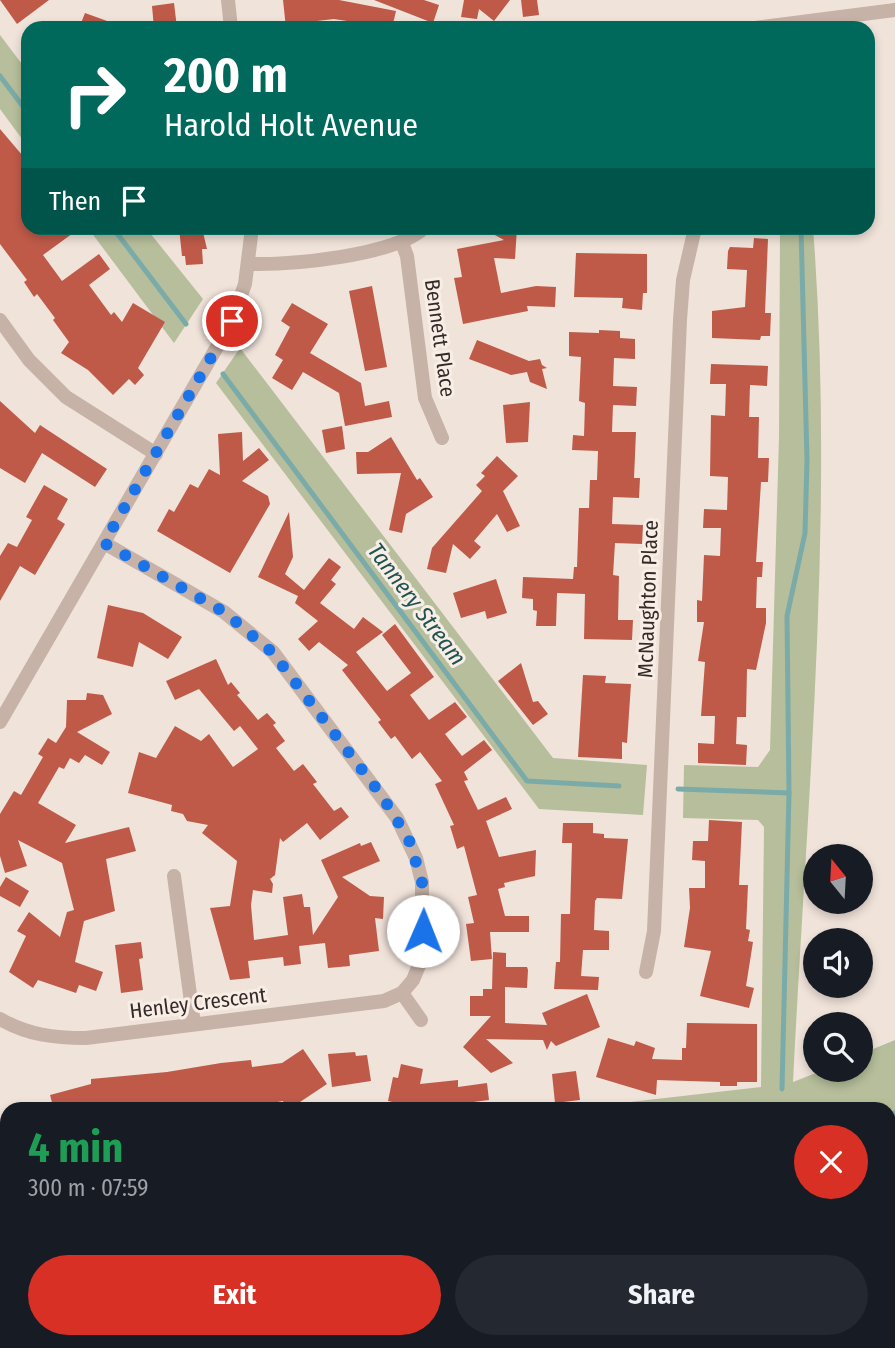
<!DOCTYPE html>
<meta charset="utf-8">
<style>
:root{--surface:#171b24;--page:#242831;--text:#f1f3f6;--muted:#9ea1a6;--accent:#d93025}
body{margin:0;font-family:"Fira Sans Condensed",sans-serif;background:var(--page);color:var(--text);height:100vh;display:flex;flex-direction:column;font-size:26px;white-space:nowrap}
*{box-sizing:border-box;margin:0}
p{font-size:23px;color:var(--muted)}
.icon{flex:none;width:38px;height:38px;fill:none;stroke:currentColor;stroke-width:2;stroke-linecap:round;stroke-linejoin:round}
.map{position:relative;flex:1;overflow:hidden}
.drawer{position:absolute;left:0px;top:1102px;width:896px;height:247px;display:flex;flex-direction:column;background:var(--surface);border-radius:21px 21px 0 0;box-shadow:0 4px 10px #0003}
.drawer>*{flex:none}
.hud{position:absolute;left:21px;top:21px;width:854px;height:214px;border-radius:21px;box-shadow:0 4px 10px #0003;background:#00695c;color:#fff;overflow:hidden}
.needle{width:46px;rotate:342deg}
.fabs{position:absolute;left:803px;top:844px;display:grid;gap:14px}
.fabs a{display:grid;place-items:center;width:70px;height:70px;border-radius:50%;background:var(--surface);box-shadow:0 4px 10px #0003;font-size:35px}
.pin{position:absolute;display:grid;place-items:center;width:60px;height:60px;color:#fff;margin:-30px;border:4px solid #fff;border-radius:50%;box-shadow:0 2px 7px #0007}
.me{position:absolute;width:77px;margin:-38px;rotate:1deg;stroke-linejoin:round;filter:drop-shadow(0 0 5px #0008)}
.turn{display:flex;align-items:center;gap:24px;height:147px;padding:0 28px;font-size:32px}
.turn .icon{width:91px;height:91px;stroke-width:2.5}
.turn b{display:block;font-size:49px;line-height:60px}
.then{display:flex;align-items:center;height:66px;padding:0 28px;background:#0003;gap:14px;font-size:26px}
.round{display:grid;place-items:center;flex:none;width:74px;height:74px;border-radius:37px;background:var(--page)}
.head{display:flex;align-items:center;justify-content:space-between;height:119px;padding:0 28px}
h1{font-size:42px;font-weight:700;line-height:52px;color:#1e9e55}
.action{display:flex;gap:14px;margin-top:auto;padding:14px 28px}
.action a{flex:1;height:80px;border-radius:42px;background:var(--accent);color:#fff;font-size:28px;font-weight:700;line-height:80px;text-align:center}
.action a+a{background:var(--page);color:var(--text)}
.map>svg:first-child{display:block}
</style>
<div class="map">
<svg width="895" height="1348" viewBox="0 0 895 1348">
<rect width="100%" height="100%" fill="#f0e3da"/>
<!-- green -->
<g fill="#b6be9b">
<polygon points="0,35 28,72 28,147 0,109"/>
<polygon points="88,228 146,228 203,299 174,343"/>
<path d="M 780,228 L 813,228 C 835,511 807,798 793,1082 L 826,1069 L 861,1069 L 861,1054 L 895,1040 L 895,1194 L 889,1196 L 889,1110 L 569,1109 L 761,1087 L 764,827 L 758,820 L 683,818 L 684,765 L 758,767 L 770,750 L 779,437 Z"/>
<polygon points="240,348 553,758 647,765 643,815 539,809 490,744 216,383"/>
<polygon points="7,1179 7,1320 0,1321 0,1180"/>
</g>
<g fill="none" stroke-linecap="round" stroke-linejoin="round">
<!-- stream -->
<g stroke="#7baba8" stroke-width="5">
<polyline points="0,76 28,113"/>
<polyline points="113,228 186,324"/>
<polyline points="223,374 527,781 619,786"/>
<polyline points="678,789 789,793"/>
<polyline points="782,1089 789,793 787,616 805,533 807,460 801,228"/>
<polyline points="889,1116 895,1113"/>
<polyline points="0,1247 7,1246"/>
<polyline points="781,1342 782,1348"/>
</g>
</g>
<!-- building -->
<g fill="#bf5a49">
<polygon points="0,0 49,0 17,24"/>
<polygon points="283,0 339,0 396,11 392,28 334,19 308,22 309,28 286,28"/>
<polygon points="374,0 424,0 439,5 433,23"/>
<polygon points="464,0 510,0 494,21 479,9 477,19 461,17"/>
<polygon points="521,0 537,0 539,15 523,17"/>
<polygon points="174,3 177,28 154,28 152,6"/>
<polygon points="85,13 121,26 121,28 79,28"/>
<polygon points="0,129 28,162 28,228 80,228 43,255 62,281 99,254 110,269 89,285 111,315 114,312 122,322 133,303 165,322 138,368 144,375 135,385 129,379 113,395 88,370 61,353 69,342 53,320 55,318 37,294 34,297 24,282 27,280 0,244"/>
<polygon points="179,228 202,228 207,249 202,249 203,264 186,265 185,256 182,256"/>
<polygon points="482,228 517,228 515,259 494,258 501,293 536,286 556,287 555,307 527,306 528,311 463,324 454,278 462,277 457,249 504,240"/>
<polygon points="754,238 768,239 765,313 771,313 770,336 761,336 760,340 712,338 712,311 745,307 747,270 727,269 728,251 730,247 753,248"/>
<polygon points="576,253 647,254 647,293 643,293 642,310 622,308 623,298 574,297"/>
<polygon points="372,286 387,367 365,371 349,291"/>
<polygon points="292,303 328,324 310,353 361,383 365,406 389,401 392,417 345,426 339,393 303,372 292,390 272,378 283,360 275,355 290,327 281,321"/>
<polygon points="599,330 620,331 620,338 635,339 635,359 614,358 613,386 637,387 636,406 613,405 612,432 636,432 634,478 640,478 639,498 613,497 612,524 643,525 642,544 615,543 613,575 619,576 618,620 633,620 632,640 584,639 585,594 557,593 556,626 536,626 537,611 533,610 533,599 522,598 523,577 573,579 574,567 577,567 579,508 589,508 590,480 597,480 598,451 572,450 573,435 584,436 585,403 579,401 581,357 569,356 569,332 599,333"/>
<polygon points="477,340 529,361 540,359 542,365 547,368 542,369 547,389 530,382 527,372 511,375 469,359"/>
<polygon points="711,364 768,366 767,386 750,385 749,417 759,417 758,458 769,458 768,482 761,482 756,562 763,562 762,577 757,577 756,608 766,608 766,623 756,670 747,669 746,717 737,717 736,744 747,745 746,765 698,763 698,743 714,744 715,716 701,716 705,662 698,661 704,622 697,622 697,600 702,601 704,555 720,556 721,528 703,528 704,509 727,510 728,477 710,476 711,415 725,416 726,384 710,384"/>
<polygon points="0,401 35,433 40,425 107,469 95,487 42,453 25,483 0,468"/>
<polygon points="530,402 528,442 506,443 503,405"/>
<polygon points="342,426 345,449 326,453 322,430"/>
<polygon points="242,432 243,461 259,448 269,460 242,481 268,496 270,504 230,573 157,531 169,509 174,512 190,484 198,488 209,469 220,475 218,434"/>
<polygon points="391,437 417,480 420,478 433,497 406,514 402,533 389,530 401,473 357,474 356,452 368,452"/>
<polygon points="497,456 518,476 503,491 520,526 507,532 497,514 474,541 481,547 470,559 453,544 446,573 427,569 432,548 482,491 476,485 485,476 481,473"/>
<polygon points="44,485 68,499 57,519 65,524 35,575 20,566 0,601 0,556 8,543 17,547 32,520 26,517"/>
<polygon points="289,512 293,557 285,574 304,590 329,558 341,567 331,580 336,584 320,603 354,629 363,617 383,632 356,652 387,691 411,673 382,635 395,624 434,677 410,695 429,720 455,702 467,717 445,734 462,756 484,740 492,750 464,772 468,780 464,781 478,810 506,797 512,809 486,821 499,857 536,850 535,876 504,883 505,887 498,889 505,916 529,916 529,932 490,932 492,959 471,961 466,924 474,923 468,897 477,895 464,846 457,849 450,826 454,825 435,784 442,781 420,752 412,759 395,736 391,739 378,722 381,720 342,670 348,665 319,642 309,651 298,639 318,621 295,603 298,596 258,577"/>
<polygon points="496,579 507,613 487,619 485,611 461,618 453,593"/>
<polygon points="108,605 143,613 182,637 168,659 139,642 133,667 97,658"/>
<polygon points="216,659 228,685 231,682 240,693 237,695 258,720 267,713 276,723 273,725 285,741 276,748 294,771 303,764 317,782 313,784 334,811 341,807 349,817 320,840 307,823 283,842 280,838 275,875 270,879 273,884 272,893 253,890 251,905 254,940 288,935 283,897 302,894 304,907 310,907 313,935 338,897 321,860 360,843 361,846 371,842 380,861 342,877 370,896 384,897 383,919 375,918 379,951 349,955 350,966 328,968 325,943 299,946 301,964 284,966 283,957 248,961 250,978 230,980 210,908 230,906 237,861 202,833 208,825 187,821 183,814 171,811 172,805 128,793 139,752 156,758 175,726 201,741 209,734 233,767 258,749 240,726 234,731 199,689 175,700 166,681"/>
<polygon points="521,663 533,702 538,701 548,714 533,725 498,681"/>
<polygon points="583,675 606,676 605,683 631,684 627,743 622,742 622,759 578,757"/>
<polygon points="87,693 103,695 112,714 77,732 110,752 102,765 85,755 79,763 70,758 64,769 59,767 38,803 76,825 65,843 129,827 136,851 106,859 115,911 84,921 75,962 103,972 96,991 79,985 76,993 38,980 33,988 9,972 26,936 17,931 29,912 60,937 67,912 74,910 62,863 18,840 27,866 5,873 0,856 0,814 14,791 21,795 43,757 38,754 48,738 56,743 66,727 67,700 86,700"/>
<polygon points="709,820 742,822 739,885 748,885 746,929 750,930 748,941 753,942 746,986 754,988 749,1008 700,996 711,951 684,947 690,908 689,888 705,888 705,861 692,860 693,841 708,841"/>
<polygon points="563,823 593,823 593,833 604,834 604,838 628,839 622,899 597,898 595,901 594,930 609,931 609,950 583,950 581,976 599,977 598,990 554,989 556,962 560,962 561,914 570,914 572,843 562,843"/>
<polygon points="6,877 29,891 20,907 0,896 0,887"/>
<polygon points="141,942 143,958 139,959 143,990 121,993 115,945"/>
<polygon points="493,952 506,953 506,967 527,967 528,970 527,988 505,987 505,1023 547,1025 542,1013 587,994 600,1027 556,1046 551,1041 547,1050 543,1040 486,1039 513,1063 491,1073 463,1047 491,1016 470,1016 470,996 483,996 483,989 492,989"/>
<polygon points="687,1023 757,1024 757,1082 737,1082 737,1086 720,1086 720,1082 657,1080 656,1095 596,1077 608,1038 634,1046 636,1041 655,1048 652,1059 682,1060 682,1048 686,1048"/>
<polygon points="303,1049 327,1084 300,1102 301,1110 284,1110 283,1101 233,1110 159,1110 159,1104 141,1106 141,1102 100,1107 101,1110 54,1110 50,1095 91,1084 91,1079 167,1072 221,1063 251,1060 252,1067 282,1063"/>
<polygon points="355,1052 356,1056 367,1055 371,1081 332,1087 328,1054"/>
<polygon points="401,1064 423,1069 420,1084 458,1080 458,1087 487,1083 489,1100 458,1104 459,1110 428,1110 388,1101 393,1077 398,1078"/>
<polygon points="576,1071 580,1100 555,1103 552,1074"/>
</g>
<g fill="none" stroke-linecap="round" stroke-linejoin="round">
<!-- minor -->
<g stroke="#c7b2a7" stroke-width="14">
<polyline points="228,0 231,28"/>
<polyline points="755,28 895,10"/>
<polyline points="402,243 407,256 425,398 442,438"/>
<path d="M 249,264 C 292,265 393,256 424,228"/>
<polyline points="0,320 29,360 66,397 156,454"/>
<polyline points="0,722 232,321 245,284 252,228"/>
<polyline points="174,876 194,1024"/>
<polyline points="646,972 654,931 680,320 683,280 695,228"/>
<polyline points="402,993 421,1020"/>
<path d="M 0,1019 C 28,1035 54,1038 86,1038 L 384,1001 L 402,993 L 413,980 L 422,958 L 422,882 L 416,858 L 397,818 L 273,652 L 224,612 L 104,543"/>
</g>
</g>
<g fill="none" stroke-linecap="round" stroke-linejoin="round">
<!-- route -->
<polyline stroke="#1a73e8" stroke-width="12" stroke-dasharray="0 21.6" points="232,321 104,543 224,612 272,652 382,796 409,840 422,882 423,931"/>
</g>
<g text-anchor="middle" stroke-width="6" stroke-linejoin="round" paint-order="stroke">
<!-- street labels -->
<g font-size="21" fill="#342a27" stroke="#f8eee6">
<text transform="translate(440 338) rotate(82)" y="7">Bennett Place</text>
<text transform="translate(648 599) rotate(-88)" y="7">McNaughton Place</text>
<text transform="translate(198 1003) rotate(-7)" y="7">Henley Crescent</text>
</g>
<!-- water labels -->
<g font-size="23" font-style="italic" fill="#1f5351" stroke="#f8eee6">
<text transform="translate(417 604) rotate(53)" y="8">Tannery Stream</text>
</g>
</g>
</svg>
<div class="fabs">
<a><svg class="needle" viewBox="-14 -14 28 28"><path d="M0-13l5 13h-10z" fill="#e53935"/><path d="M0 13l5-13h-10z" fill="#9ea1a6"/></svg></a>
<a><svg class="icon" aria-label="sound" viewBox="0 0 24 24"><path d="M4 9h4l5-4v14l-5-4H4zM17 9q2 3 0 6"/></svg></a>
<a><svg class="icon" aria-label="search" viewBox="0 0 24 24"><circle cx="10" cy="10" r="6"/><path d="M15 15l6 6"/></svg></a>
</div>
<div class="pin" style="left:232px;top:321px;background:#d93025"><svg class="icon" aria-label="arrive" viewBox="0 0 24 24"><path d="M6 21V4h12l-3 4 3 4H6"/></svg></div>
<svg class="me" style="left:423px;top:931px" viewBox="-20 -20 40 40"><circle r="19" fill="#fff"/><path d="M0-13L10 11 0 6-10 11z" fill="#1a73e8"/></svg>
<div class="hud">
<div class="turn"><svg class="icon" aria-label="right" viewBox="0 0 24 24"><path d="M7 20v-9h11M14 6l5 5-5 5"/></svg><div><b>200 m</b>Harold Holt Avenue</div></div>
<div class="then">Then<svg class="icon" aria-label="arrive" viewBox="0 0 24 24"><path d="M6 21V4h12l-3 4 3 4H6"/></svg></div>
</div>
<section class="drawer">
<div class="head"><div><h1>4 min</h1><p>300 m · 07:59</p></div><a class="round" style="background:#d93025;color:#fff"><svg class="icon" aria-label="close" viewBox="0 0 24 24"><path d="M6 6l12 12M18 6L6 18"/></svg></a></div>
<div class="action"><a>Exit</a><a>Share</a></div>
</section>
</div>
